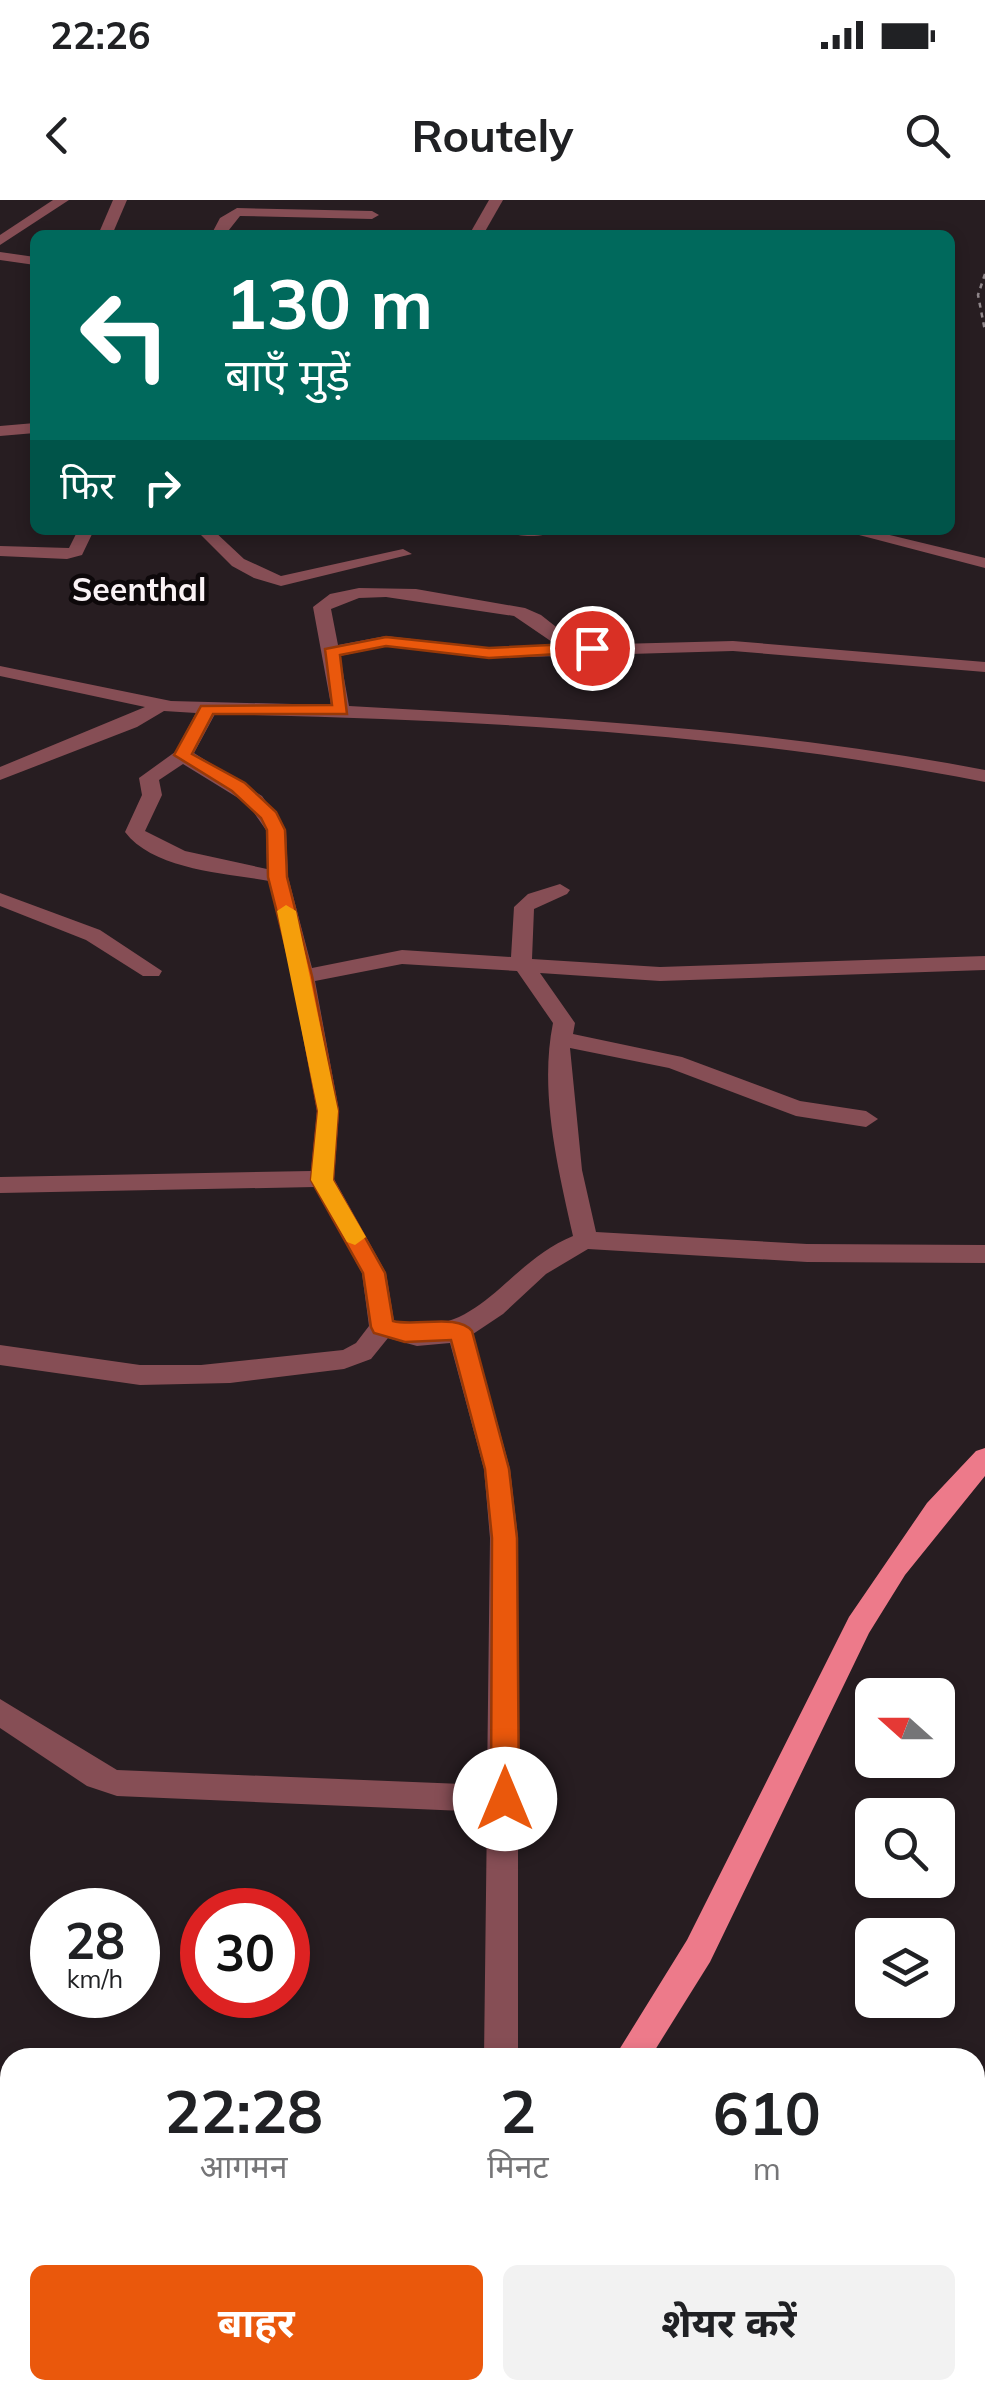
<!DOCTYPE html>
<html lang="hi">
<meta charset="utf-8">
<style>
:root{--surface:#fff;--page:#f2f2f2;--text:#202124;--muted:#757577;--accent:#ea580c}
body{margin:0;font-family:Mulish,"Noto Sans Devanagari",sans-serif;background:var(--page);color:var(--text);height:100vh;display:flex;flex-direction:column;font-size:38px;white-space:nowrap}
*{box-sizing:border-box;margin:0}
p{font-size:32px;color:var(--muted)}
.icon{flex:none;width:55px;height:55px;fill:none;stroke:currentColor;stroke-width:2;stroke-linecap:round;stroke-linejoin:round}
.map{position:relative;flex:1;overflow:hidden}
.panel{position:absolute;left:0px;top:1848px;width:985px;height:352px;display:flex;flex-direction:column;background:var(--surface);border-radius:30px 30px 0 0;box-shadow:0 5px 15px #0003}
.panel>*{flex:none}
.top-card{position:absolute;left:30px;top:30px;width:925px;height:305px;border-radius:15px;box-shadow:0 5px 15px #0003;background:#00695c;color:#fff;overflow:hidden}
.needle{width:65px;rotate:291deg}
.controls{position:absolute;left:855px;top:1478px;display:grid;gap:20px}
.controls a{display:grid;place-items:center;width:100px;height:100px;border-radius:15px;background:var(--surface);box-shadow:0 5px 15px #0003;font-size:50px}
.speed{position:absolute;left:30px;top:1688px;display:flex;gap:20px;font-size:50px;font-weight:700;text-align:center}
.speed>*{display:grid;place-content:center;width:130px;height:130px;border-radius:50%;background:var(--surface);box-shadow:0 5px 15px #0003;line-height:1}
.speed small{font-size:25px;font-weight:400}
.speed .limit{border:15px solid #d22;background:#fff;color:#111}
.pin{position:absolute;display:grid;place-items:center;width:85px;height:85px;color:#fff;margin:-42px;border:5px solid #fff;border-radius:50%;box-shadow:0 2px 10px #0007}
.me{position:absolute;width:110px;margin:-55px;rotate:0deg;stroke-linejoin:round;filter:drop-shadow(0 0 8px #0008)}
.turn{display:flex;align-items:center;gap:35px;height:210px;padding:0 30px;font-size:45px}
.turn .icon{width:130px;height:130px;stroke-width:2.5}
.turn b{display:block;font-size:70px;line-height:85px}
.then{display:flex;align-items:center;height:95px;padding:0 30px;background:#0003;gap:20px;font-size:38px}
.eta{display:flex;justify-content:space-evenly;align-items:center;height:170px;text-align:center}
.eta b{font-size:60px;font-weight:700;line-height:70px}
.action{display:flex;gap:20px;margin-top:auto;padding:20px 30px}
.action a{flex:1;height:115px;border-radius:15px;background:var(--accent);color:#fff;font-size:40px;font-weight:700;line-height:115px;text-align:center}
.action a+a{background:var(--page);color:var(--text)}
.status{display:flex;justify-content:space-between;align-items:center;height:70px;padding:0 50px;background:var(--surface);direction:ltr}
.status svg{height:28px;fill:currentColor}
header{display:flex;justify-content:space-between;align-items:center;height:130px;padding:0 30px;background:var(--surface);font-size:45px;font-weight:700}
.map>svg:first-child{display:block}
</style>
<div class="status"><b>22:26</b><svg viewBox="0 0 49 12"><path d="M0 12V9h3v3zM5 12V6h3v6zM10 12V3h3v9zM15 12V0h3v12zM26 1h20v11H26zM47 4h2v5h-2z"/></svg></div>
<header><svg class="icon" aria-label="back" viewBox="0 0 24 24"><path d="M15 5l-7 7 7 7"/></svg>Routely<svg class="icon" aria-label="search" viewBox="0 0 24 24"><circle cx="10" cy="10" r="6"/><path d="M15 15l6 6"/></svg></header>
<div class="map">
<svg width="985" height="2198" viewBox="0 0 985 2198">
<rect width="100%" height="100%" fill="#271d21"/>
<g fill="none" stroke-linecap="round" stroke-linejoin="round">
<!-- path -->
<polyline stroke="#8f868a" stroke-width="2.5" stroke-dasharray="5 5" stroke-linecap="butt" points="985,74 978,95 985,131"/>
<!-- minor -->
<g fill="#864e55" fill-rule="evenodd">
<polygon points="53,0 69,0 0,45 0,35"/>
<polygon points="113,0 127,0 112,35 98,35"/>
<polygon points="489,0 503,0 483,35 469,35"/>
<polygon points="237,8 372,11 379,15 372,19 240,16 225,35 211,35 220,18"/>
<polygon points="0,52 35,57 35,65 0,60"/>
<polygon points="35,223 35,233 0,236 0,226"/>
<polygon points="78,330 94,330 82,355 67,359 0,356 0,346 69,348"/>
<polygon points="196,330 213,330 244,359 281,376 403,349 412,354 281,386 254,378 232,366"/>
<path d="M 505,330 L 556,330 C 545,338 516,338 505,330 Z"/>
<polygon points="840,330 869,330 985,358 985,368"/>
<path d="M 359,388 L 416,389 L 525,408 L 541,415 L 579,445 L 733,441 L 985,462 L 985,472 L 733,451 L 489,458 L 386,446 L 340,456 L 349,506 C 563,518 775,529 985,570 L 985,582 C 732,532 473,520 215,514 L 194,553 L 262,596 L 286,630 L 288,677 L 312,768 L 402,750 L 511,757 L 514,707 L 528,694 L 560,684 L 570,690 L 567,694 L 534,709 L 532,759 L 660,767 L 985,756 L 985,770 L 660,781 L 540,773 L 575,823 L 573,834 L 682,857 L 800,901 L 866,911 L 878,919 L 866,927 L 796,916 L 669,868 L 570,848 L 582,970 L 596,1032 L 807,1044 L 985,1045 L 985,1063 L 807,1062 L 588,1049 L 546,1074 L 503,1114 L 473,1134 L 510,1269 L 518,1338 L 518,1858 L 484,1858 L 487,1612 L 117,1596 L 87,1586 L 0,1528 L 0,1499 L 117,1570 L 487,1585 L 490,1338 L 484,1269 L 450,1143 L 417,1146 L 388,1138 L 371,1159 L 344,1169 L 230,1183 L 140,1185 L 0,1165 L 0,1145 L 140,1165 L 201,1165 L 343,1150 L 356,1143 L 369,1126 L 362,1073 L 315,987 L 0,993 L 0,977 L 311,971 L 317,911 L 292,776 L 269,681 C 225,673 154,670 125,632 L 142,595 L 139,578 L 175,552 L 196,513 L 164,511 L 137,527 L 0,580 L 0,567 L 145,507 L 0,476 L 0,466 L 171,501 L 331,505 L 313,407 L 330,394 ZM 386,397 L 514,416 L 558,446 L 489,448 L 386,436 L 338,445 L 331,409 L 359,398 ZM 183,564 L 248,604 L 266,630 L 267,669 L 185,651 L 145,631 L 162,595 L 159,580 ZM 402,764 L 517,771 L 553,823 C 539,892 558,968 573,1036 C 504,1064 477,1144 394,1121 L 386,1073 L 334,979 L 339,911 L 315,781 Z"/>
<polygon points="0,693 100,730 162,771 159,776 143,776 86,740 0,706"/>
<polygon points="975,2179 985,2180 985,2198 908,2198 905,2190 975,2190"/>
<polygon points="492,2190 528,2190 529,2198 493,2198"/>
</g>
<!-- primary -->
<g fill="#ed7a8a" fill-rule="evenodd">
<polygon points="985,1248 985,1276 905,1375 869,1433 710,1762 650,1858 614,1858 687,1740 849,1417 927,1303 976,1251"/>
<polygon points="236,2190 285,2190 282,2198 233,2198"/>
</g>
</g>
<!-- route -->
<path fill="#ea580c" stroke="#983908" stroke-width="2.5" d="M 386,437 L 489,448 L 592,443 L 600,448 L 592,452 L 489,458 L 386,446 L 340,455 L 347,514 L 213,514 L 192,554 L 245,583 L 276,612 L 285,630 L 287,677 L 312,776 L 338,911 L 333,980 L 385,1073 L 393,1121 C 415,1127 458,1113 472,1131 L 509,1269 L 517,1338 L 519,1599 L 515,1607 L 505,1611 L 495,1607 L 491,1599 L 492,1338 L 485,1269 L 451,1140 L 405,1142 L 374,1133 L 371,1127 L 363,1073 L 311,980 L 318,911 L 293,776 L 268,677 L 267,630 L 261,618 L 232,591 L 174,555 L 201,506 L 332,505 L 325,449 Z"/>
<!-- slow -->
<polygon fill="#f59e0b" points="286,705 296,711 338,911 333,980 366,1037 355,1045 347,1042 311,980 318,911 277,711"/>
<g text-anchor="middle" stroke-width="9" stroke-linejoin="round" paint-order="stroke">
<!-- far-quarter labels -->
<g font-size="32" font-weight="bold" fill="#faf2f5" stroke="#0d080a">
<text x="139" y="401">Seenthal</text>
</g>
</g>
</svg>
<div class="controls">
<a><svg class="needle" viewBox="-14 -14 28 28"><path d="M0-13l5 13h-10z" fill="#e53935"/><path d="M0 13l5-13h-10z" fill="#757577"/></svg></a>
<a><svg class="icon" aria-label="search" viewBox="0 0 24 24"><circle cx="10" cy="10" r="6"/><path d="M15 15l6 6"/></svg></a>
<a><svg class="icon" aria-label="layers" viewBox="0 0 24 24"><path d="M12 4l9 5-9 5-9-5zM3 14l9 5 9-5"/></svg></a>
</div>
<div class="speed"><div>28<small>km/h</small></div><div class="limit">30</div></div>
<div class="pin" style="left:592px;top:448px;background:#d93025"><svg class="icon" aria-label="arrive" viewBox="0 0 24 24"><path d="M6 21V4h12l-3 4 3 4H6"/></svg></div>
<svg class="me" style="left:505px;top:1599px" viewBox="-20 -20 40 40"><circle r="19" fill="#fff"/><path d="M0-13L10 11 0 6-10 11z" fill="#ea580c"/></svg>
<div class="top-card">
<div class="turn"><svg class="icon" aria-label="left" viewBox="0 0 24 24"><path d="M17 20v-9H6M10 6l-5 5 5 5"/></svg><div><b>130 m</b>बाएँ मुड़ें</div></div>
<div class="then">फिर<svg class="icon" aria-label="right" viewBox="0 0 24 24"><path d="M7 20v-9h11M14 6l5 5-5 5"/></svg></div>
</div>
<section class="panel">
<div class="eta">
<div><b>22:28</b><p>आगमन</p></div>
<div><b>2</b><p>मिनट</p></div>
<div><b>610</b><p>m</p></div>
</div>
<div class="action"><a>बाहर</a><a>शेयर करें</a></div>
</section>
</div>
